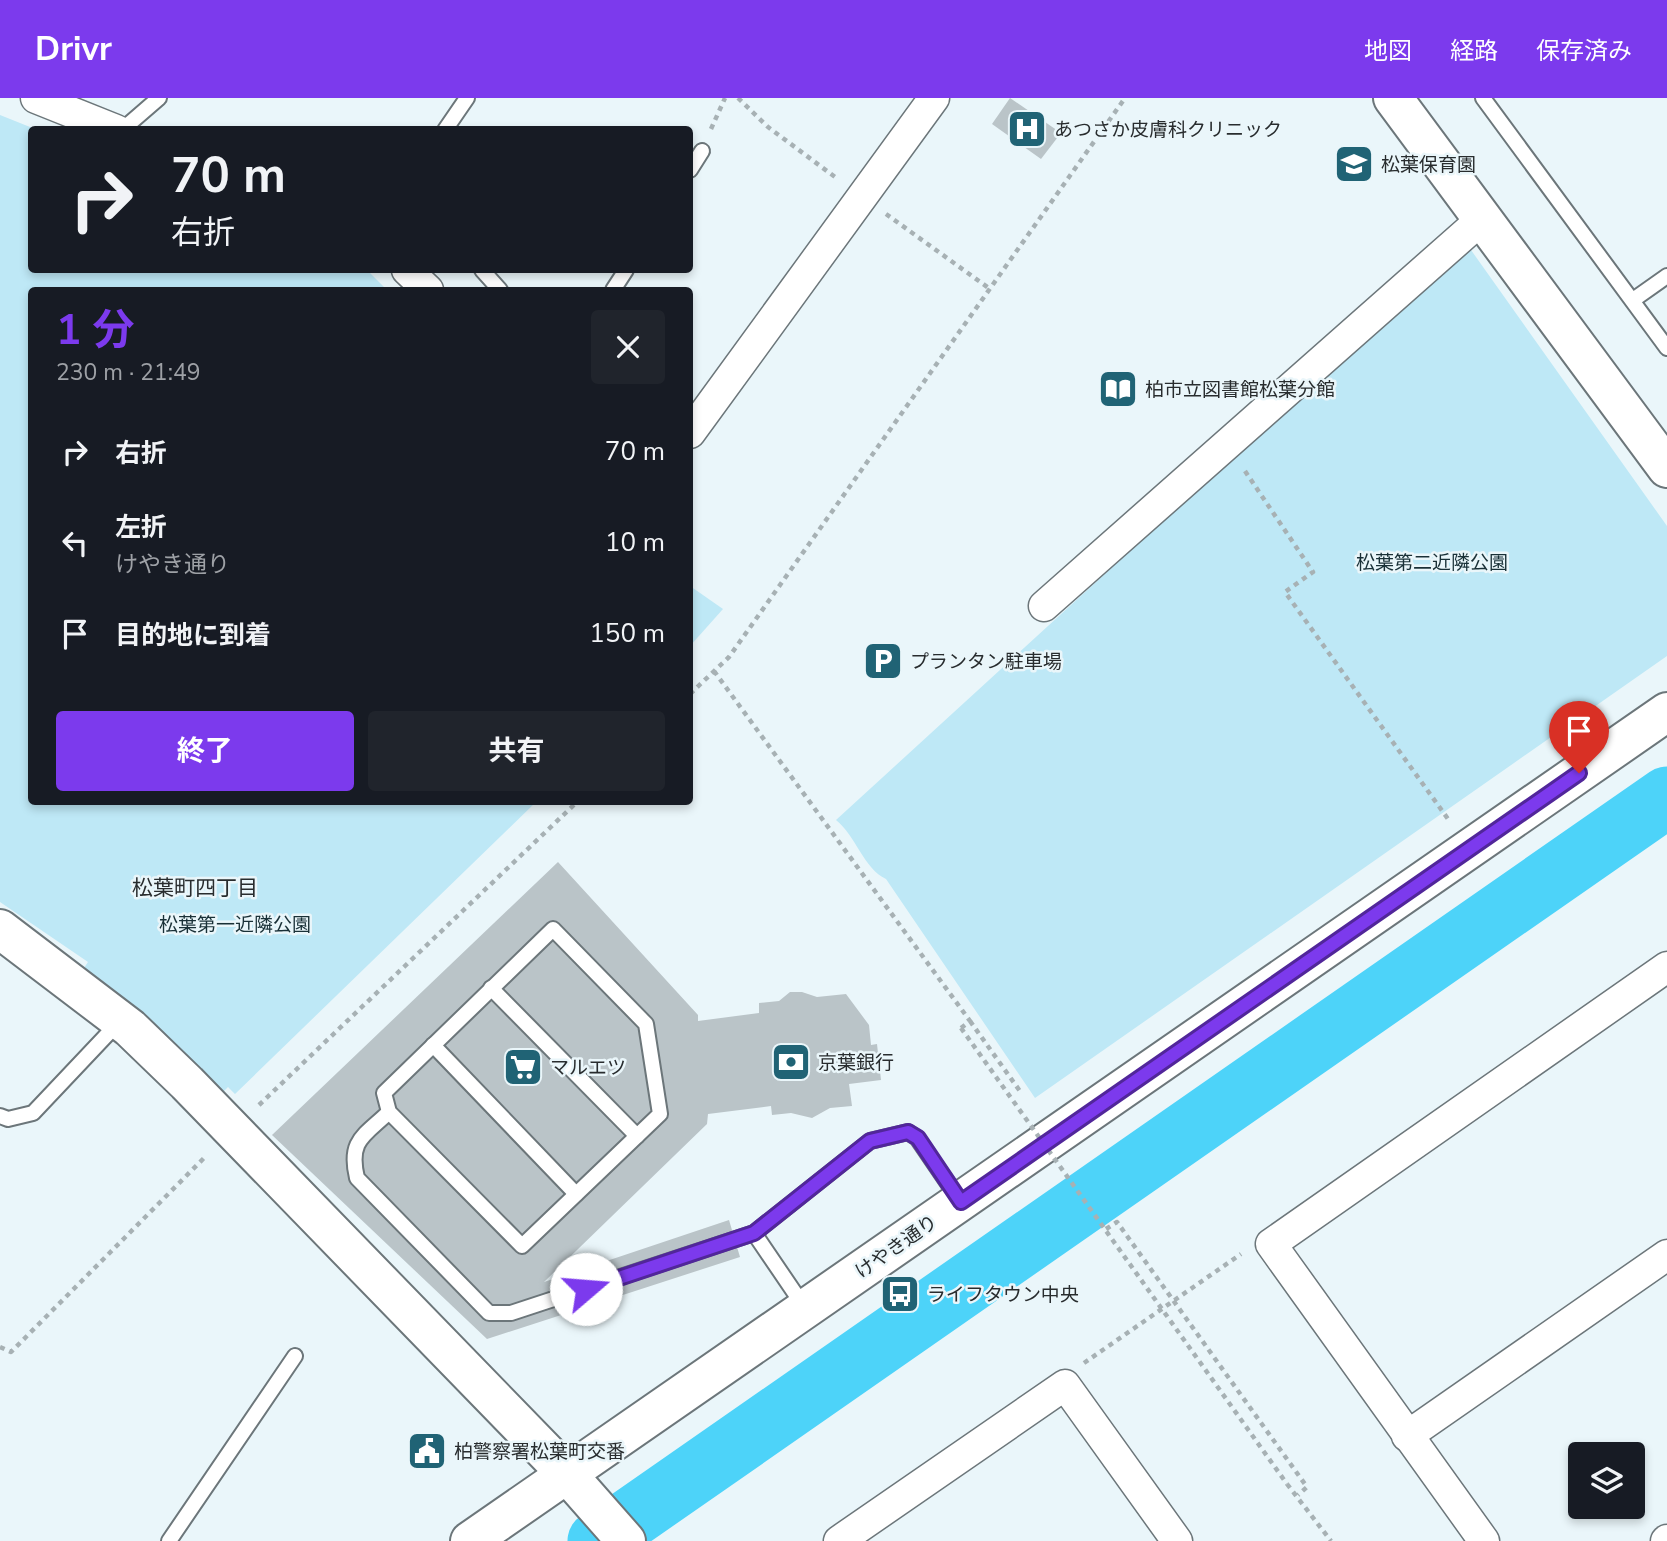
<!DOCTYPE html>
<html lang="ja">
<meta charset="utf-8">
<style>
:root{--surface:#171b24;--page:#20242c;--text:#f1f3f6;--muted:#9ea1a6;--accent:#7c3aed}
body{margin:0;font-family:"Nunito Sans","Noto Sans JP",sans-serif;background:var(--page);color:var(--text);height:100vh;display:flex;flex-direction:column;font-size:26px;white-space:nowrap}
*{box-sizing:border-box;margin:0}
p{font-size:23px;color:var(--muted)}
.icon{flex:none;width:38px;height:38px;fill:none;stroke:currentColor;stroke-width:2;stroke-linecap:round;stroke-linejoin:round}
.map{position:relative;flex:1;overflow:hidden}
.panel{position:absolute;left:28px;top:189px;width:665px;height:518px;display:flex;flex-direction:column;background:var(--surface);border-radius:7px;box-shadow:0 4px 10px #0003}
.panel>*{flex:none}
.banner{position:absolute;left:28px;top:28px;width:665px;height:147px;border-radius:7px;box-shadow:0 4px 10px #0003;background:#171b24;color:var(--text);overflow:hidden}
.fabs{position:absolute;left:1568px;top:1344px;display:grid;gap:14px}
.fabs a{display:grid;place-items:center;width:77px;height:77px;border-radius:7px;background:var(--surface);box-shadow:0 4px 10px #0003;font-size:35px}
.pin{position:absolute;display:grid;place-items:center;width:60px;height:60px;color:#fff;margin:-72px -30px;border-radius:50% 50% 50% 0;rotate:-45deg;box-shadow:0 0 7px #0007}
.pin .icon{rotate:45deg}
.me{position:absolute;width:77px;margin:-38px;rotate:72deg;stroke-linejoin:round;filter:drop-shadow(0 0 5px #0008)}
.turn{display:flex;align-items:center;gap:24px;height:147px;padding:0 28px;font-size:32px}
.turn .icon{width:91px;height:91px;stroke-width:2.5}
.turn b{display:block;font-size:49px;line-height:60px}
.round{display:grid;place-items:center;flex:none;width:74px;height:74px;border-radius:7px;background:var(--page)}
.overview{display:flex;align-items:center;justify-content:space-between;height:119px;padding:0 28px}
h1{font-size:42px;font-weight:700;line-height:52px;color:var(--accent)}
.button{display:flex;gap:14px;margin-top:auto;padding:14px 28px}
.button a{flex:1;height:80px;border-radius:7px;background:var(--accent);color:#fff;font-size:28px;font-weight:700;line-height:80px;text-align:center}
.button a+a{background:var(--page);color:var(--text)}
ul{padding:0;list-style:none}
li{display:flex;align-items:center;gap:21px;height:91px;padding:0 28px}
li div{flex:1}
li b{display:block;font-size:26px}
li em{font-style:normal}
header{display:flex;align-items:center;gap:42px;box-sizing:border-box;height:98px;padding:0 35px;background:var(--accent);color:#fff}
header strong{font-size:33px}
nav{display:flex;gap:38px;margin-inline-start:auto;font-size:24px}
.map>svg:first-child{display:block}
</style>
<header>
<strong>Drivr</strong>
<nav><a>地図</a><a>経路</a><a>保存済み</a></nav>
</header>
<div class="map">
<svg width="1667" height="1443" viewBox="0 0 1667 1443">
<rect width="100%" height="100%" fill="#eaf6fa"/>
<!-- green -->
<g fill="#bee8f6">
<polygon points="0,17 35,31 32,32 32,172 367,172 387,192 32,192 32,704 536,704 235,996 228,989 218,999 80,876 88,864 0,804"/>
<path d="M 1471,152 L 1667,428 L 1667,558 L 1035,1000 L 886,781 C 864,771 856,738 836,722 L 1458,153 Z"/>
<polygon points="690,488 723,511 690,548"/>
</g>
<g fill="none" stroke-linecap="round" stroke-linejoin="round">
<!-- river -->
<polyline stroke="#4dd3f9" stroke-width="61" points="598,1443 1667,699"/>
</g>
<!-- building -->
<g fill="#bac4c8">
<polygon points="1010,0 1061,35 1041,61 992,26"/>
<polygon points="558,764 698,917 698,923 759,915 759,905 779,903 790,894 802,894 817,899 846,896 869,927 871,947 877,946 881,982 849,986 852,1008 830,1010 812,1020 791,1015 772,1017 771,1008 708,1016 707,1026 544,1184 729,1122 740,1159 487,1241 272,1037"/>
</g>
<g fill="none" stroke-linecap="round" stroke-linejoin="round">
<!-- lane casing -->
<g stroke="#6c767a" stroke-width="18">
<g id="lane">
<polyline points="1483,0 1667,250"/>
<polyline points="122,32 159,0"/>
<polyline points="445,32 467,0"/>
<polyline points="690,72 702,53"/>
<polyline points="482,172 500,192"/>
<polyline points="613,192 626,172"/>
<polyline points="1633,202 1667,178"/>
<polygon points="553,831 646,926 660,1016 522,1148 389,1014 384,995"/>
<polyline points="491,890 637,1038"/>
<polyline points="433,947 576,1096"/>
<path d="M 389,1014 C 364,1038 348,1042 357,1080 L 489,1215 L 511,1215 L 754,1135 L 870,1043 L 908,1034 L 917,1040 L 960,1103"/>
<polyline points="0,1018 8,1021 33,1015 119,924"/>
<polyline points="754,1135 805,1210"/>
<polyline points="169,1443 295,1258"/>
</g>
</g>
<!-- street casing -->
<g stroke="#6c767a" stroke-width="33">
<g id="street">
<polyline points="36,0 116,32"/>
<polyline points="407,172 428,192"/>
<polyline points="690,335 934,0"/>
<polyline points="1044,508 1482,121"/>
<polyline points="1407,1338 1667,1157"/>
<polyline points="839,1443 1065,1287 1177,1443"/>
<polyline points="1484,1443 1271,1146 1667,869"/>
<polyline points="1666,1443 1667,1442"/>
</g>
</g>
<!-- secondary casing -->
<g stroke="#6c767a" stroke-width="42">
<g id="secondary">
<polyline points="1393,0 1667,370"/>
<polyline points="0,831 130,930 187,985 567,1376 626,1443"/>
<polyline points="470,1443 1667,614"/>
</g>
</g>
<!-- path -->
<g stroke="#a7b1b4" stroke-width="4.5" stroke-dasharray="5 5" stroke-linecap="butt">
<polyline points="738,0 768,29 835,79"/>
<polyline points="711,31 725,0"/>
<polyline points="886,116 990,191"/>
<polyline points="1245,373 1313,474 1285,494 1448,721"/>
<polyline points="714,573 970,923 961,930"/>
<polyline points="690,596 729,559 1125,0"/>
<polyline points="970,923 1022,996"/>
<polyline points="259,1007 577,704"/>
<polyline points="1106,1131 1117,1124 1307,1389 1298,1397"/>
<polyline points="0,1249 11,1254 207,1057"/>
<polyline points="1084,1265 1241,1156"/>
<polyline points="1287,1386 1331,1443"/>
</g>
<!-- lane -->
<use href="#lane" stroke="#fff" stroke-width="14"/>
<!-- street -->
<use href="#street" stroke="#fff" stroke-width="30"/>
<!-- secondary -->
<use href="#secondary" stroke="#fff" stroke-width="38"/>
<!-- path-bridge -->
<polyline stroke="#a7b1b4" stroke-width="4.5" stroke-dasharray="5 5" stroke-linecap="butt" points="961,930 1287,1386"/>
</g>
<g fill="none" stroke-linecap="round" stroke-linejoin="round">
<!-- route casing -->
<g stroke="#51269a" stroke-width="18">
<polyline id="route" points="586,1191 754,1135 870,1043 908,1034 918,1040 961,1104 1579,675"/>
</g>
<!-- route -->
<use href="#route" stroke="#7c3aed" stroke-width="12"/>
</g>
<!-- icons -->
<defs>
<g id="hospital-square" transform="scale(2.0125)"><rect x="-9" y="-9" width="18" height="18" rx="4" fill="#206375" stroke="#eaf6fa"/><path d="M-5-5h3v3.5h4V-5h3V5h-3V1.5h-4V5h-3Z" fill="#fff"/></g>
<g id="school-square" transform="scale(2.0125)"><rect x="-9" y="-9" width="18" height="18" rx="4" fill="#206375" stroke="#eaf6fa"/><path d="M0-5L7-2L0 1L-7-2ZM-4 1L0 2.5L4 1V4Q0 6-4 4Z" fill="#fff"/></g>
<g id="library-square" transform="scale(2.0125)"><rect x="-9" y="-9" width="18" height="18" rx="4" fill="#206375" stroke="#eaf6fa"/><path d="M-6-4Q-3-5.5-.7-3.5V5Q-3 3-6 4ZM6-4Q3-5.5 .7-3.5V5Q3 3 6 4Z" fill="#fff"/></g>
<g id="parking-square" transform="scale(2.0125)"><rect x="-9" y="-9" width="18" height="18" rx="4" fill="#206375" stroke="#eaf6fa"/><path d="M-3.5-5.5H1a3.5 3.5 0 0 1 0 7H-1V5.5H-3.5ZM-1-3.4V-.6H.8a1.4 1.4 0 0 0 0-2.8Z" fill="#fff"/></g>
<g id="bank-square" transform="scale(2.0125)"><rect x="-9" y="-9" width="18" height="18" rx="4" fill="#206375" stroke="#eaf6fa"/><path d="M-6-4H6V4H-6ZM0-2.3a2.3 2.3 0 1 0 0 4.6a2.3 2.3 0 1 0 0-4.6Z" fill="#fff"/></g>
<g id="supermarket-square" transform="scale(2.0125)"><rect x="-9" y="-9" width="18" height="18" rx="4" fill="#206375" stroke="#eaf6fa"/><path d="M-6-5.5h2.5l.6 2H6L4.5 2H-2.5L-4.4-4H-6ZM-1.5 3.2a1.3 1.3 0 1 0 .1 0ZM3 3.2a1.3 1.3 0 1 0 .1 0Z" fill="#fff"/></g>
<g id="bus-square" transform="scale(2.0125)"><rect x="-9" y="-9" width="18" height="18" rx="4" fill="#206375" stroke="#eaf6fa"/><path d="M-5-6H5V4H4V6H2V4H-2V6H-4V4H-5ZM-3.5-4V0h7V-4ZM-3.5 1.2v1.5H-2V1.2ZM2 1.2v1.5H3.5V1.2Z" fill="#fff"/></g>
<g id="civic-square" transform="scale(2.0125)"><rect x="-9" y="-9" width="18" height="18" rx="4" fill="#206375" stroke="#eaf6fa"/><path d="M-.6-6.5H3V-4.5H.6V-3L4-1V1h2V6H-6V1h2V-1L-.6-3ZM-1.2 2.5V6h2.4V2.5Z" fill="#fff"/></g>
</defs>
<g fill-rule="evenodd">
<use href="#hospital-square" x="1027" y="31"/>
<use href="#school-square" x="1354" y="66"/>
<use href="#library-square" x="1118" y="291"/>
<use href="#parking-square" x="883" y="563"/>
<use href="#bank-square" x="791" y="964"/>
<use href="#supermarket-square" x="523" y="969"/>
<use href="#bus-square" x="900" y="1196"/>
<use href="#civic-square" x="427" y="1353"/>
</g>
<g text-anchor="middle" stroke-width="5" stroke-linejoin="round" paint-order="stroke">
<!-- poi labels -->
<g font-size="19" fill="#282c2e" stroke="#eaf6fa" text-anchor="start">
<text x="1054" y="38">あつさか皮膚科クリニック</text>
<text x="1381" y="73">松葉保育園</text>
<text x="1145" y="298">柏市立図書館松葉分館</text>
<text x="910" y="570">プランタン駐車場</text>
<text x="818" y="971">京葉銀行</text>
<text x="550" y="976">マルエツ</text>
<text x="927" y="1203">ライフタウン中央</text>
<text x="454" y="1360">柏警察署松葉町交番</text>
</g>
<!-- park labels -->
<g font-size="19" fill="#193037" stroke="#eaf6fa">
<text x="1432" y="471">松葉第二近隣公園</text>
<text x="235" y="833">松葉第一近隣公園</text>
</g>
<!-- street labels -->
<g font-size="19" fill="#282c2e" stroke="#eaf6fa">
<text transform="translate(896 1148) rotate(-35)" y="7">けやき通り</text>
</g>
<!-- neighbourhood labels -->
<g font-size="21" fill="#282c2e" stroke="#eaf6fa">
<text x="195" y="797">松葉町四丁目</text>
</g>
</g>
</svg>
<div class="fabs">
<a><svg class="icon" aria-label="layers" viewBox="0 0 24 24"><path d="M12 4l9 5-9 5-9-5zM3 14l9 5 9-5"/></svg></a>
</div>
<div class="pin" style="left:1579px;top:675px;background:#d93025"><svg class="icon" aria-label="arrive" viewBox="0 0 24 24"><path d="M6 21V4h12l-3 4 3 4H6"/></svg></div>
<svg class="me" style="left:586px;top:1191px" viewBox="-20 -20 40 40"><circle r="19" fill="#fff"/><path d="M0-13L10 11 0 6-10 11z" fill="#7c3aed"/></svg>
<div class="banner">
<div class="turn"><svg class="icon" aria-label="right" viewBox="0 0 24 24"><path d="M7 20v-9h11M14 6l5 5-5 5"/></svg><div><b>70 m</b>右折</div></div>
</div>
<section class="panel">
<div class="overview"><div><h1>1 分</h1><p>230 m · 21:49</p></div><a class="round"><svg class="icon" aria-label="close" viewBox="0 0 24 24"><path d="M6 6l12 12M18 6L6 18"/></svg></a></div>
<ul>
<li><svg class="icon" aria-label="right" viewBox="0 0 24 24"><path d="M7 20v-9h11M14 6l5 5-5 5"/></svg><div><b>右折</b></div><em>70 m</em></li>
<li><svg class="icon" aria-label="left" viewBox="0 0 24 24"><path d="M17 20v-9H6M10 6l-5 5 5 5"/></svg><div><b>左折</b><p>けやき通り</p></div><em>10 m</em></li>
<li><svg class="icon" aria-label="arrive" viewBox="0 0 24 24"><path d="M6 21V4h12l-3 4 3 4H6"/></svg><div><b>目的地に到着</b></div><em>150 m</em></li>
</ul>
<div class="button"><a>終了</a><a>共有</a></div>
</section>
</div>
